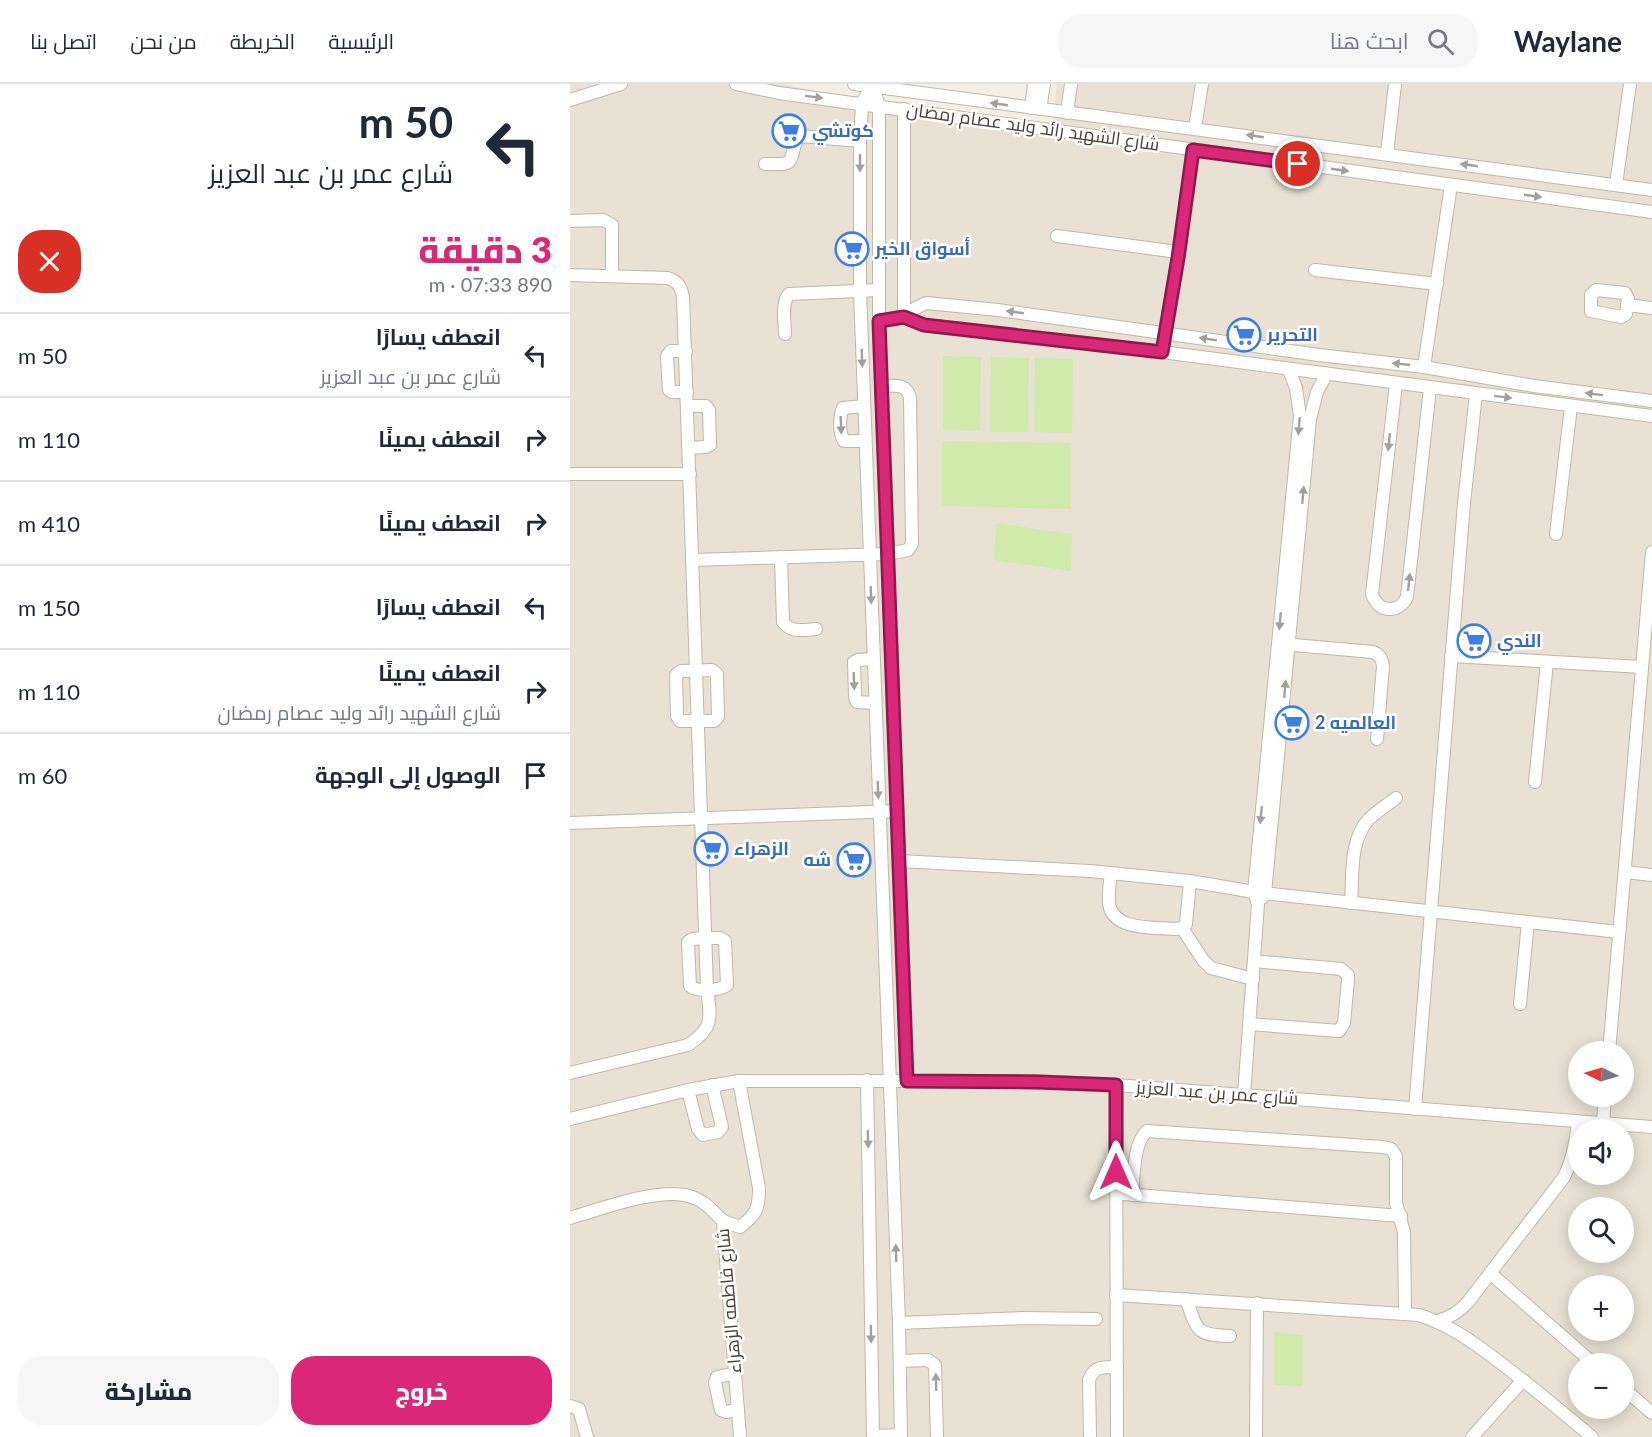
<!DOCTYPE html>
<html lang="ar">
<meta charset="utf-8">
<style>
:root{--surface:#fff;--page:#f6f6f7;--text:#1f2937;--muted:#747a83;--line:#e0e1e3;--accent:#db2777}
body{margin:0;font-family:Lato,Cairo,sans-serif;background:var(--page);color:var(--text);direction:rtl;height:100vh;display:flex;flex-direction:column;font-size:22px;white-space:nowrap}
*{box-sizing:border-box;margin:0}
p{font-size:20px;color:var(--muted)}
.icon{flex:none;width:33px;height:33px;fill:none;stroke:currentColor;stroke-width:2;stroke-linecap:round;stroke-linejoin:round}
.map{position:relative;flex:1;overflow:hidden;direction:ltr}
.side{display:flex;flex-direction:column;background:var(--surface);width:570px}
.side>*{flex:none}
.top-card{background:#fff;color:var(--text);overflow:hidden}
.needle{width:39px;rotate:275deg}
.buttons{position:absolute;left:998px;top:957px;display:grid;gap:12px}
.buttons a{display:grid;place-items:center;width:66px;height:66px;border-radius:50%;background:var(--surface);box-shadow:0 3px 15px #0003;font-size:30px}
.pin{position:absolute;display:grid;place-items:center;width:51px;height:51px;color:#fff;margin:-26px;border:3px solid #fff;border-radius:50%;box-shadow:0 2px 6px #0007}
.me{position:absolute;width:66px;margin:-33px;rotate:0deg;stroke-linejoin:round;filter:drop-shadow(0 0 4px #0008)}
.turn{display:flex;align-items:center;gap:21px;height:126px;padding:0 18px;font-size:27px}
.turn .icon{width:78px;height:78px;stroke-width:2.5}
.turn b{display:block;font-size:42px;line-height:51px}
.round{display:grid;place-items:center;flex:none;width:63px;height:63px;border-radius:24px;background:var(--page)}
.overview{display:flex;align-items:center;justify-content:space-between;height:102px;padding:0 18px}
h1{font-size:36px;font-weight:800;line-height:45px;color:var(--accent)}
.button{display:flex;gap:12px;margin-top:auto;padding:12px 18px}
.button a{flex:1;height:69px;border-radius:24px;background:var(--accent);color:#fff;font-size:24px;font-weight:800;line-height:69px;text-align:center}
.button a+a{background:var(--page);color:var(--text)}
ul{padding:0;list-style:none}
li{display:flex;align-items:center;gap:18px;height:84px;padding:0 18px;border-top:2px solid var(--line)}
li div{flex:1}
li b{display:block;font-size:22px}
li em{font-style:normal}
header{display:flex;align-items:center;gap:36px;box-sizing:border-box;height:84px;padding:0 30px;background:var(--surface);border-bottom:2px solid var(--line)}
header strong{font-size:28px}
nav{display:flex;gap:33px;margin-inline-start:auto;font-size:21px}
.search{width:420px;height:54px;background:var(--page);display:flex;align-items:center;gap:15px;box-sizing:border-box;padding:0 21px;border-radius:24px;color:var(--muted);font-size:22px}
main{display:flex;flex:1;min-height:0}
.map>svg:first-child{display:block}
</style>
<header>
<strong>Waylane</strong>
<div class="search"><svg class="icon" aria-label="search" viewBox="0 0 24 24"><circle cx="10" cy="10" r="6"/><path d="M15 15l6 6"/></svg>ابحث هنا</div>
<nav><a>الرئيسية</a><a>الخريطة</a><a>من نحن</a><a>اتصل بنا</a></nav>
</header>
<main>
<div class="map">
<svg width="1082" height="1353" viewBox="0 0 1082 1353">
<rect width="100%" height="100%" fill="#f4efe6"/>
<!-- residential -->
<path fill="#e8e1d4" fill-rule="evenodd" d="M 0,0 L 212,0 L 319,22 L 482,42 L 487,0 L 1082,0 L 1082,1353 L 0,1353 ZM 1008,968 L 1053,968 L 1053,1012 L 1008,1012 ZM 1008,1046 L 1053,1046 L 1053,1090 L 1008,1090 ZM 1008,1124 L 1053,1124 L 1053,1168 L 1008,1168 ZM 1008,1202 L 1053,1202 L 1053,1246 L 1008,1246 ZM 1008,1280 L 1053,1280 L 1053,1324 L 1008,1324 Z"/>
<!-- garden -->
<g fill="#d0eaac">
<polygon points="373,272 411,273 410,347 373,346"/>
<polygon points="421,273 459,274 458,348 420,348"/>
<polygon points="465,274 503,275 502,349 464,348"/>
<polygon points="372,357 501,359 501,425 372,422"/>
<polygon points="426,439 502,450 501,487 424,476"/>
<polygon points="704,1248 733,1251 733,1302 704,1301"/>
</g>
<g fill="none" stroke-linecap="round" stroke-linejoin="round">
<!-- minor casing -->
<g stroke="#c0b7a8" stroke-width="14">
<g id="minor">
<polyline points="166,0 209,9 1082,128"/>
<polyline points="284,0 1082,106"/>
<polyline points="303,0 292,19 290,57 290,207 329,1239 331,1353"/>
<polyline points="303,3 309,22 309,237 337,997"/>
<polyline points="0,16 51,0"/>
<polyline points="461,24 464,0"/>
<polyline points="470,25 474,0"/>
<polyline points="497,29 501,0"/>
<polyline points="625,44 632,0"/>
<polyline points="817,70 825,0"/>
<path d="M 195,80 L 213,80 L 219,78 C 225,70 222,59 230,52 L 290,57"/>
<polyline points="1046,101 1060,0"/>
<polyline points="0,137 33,136 42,141 42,192"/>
<polyline points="487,152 608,168"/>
<polyline points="745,186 867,200"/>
<path d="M 0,191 L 98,194 C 108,198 111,202 113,213 L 137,905 C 141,934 144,944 118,961 L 0,989"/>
<polygon points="1026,206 1055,209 1058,215 1056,230 1051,233 1021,227 1021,211"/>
<polyline points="1057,221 1082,224"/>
<polyline points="334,233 342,226 356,219 428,226 749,271 854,283 964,302 1082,317"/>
<polyline points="334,233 334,25"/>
<polyline points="309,237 334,233 354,241 592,268 1082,332"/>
<path d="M 215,250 C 215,238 211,219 219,210 L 309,206"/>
<polyline points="116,267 101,267 97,272 99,306 102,308 117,308"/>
<polyline points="592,268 608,174 623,66"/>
<polyline points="854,283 881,101"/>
<path d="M 826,300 L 802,510 C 808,529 829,530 837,513 L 860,304"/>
<polyline points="118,322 136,322 139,326 140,361 136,363 119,364"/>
<path d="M 294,322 L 273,324 C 269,333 269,349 274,357 L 295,357"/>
<polyline points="0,390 120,390"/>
<polyline points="986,450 1001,322"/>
<path d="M 211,473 L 213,538 C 221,549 233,546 246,545"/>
<path d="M 123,476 L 318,470 L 338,466 L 342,460 L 340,314 C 337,299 325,302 312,302"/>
<path d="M 712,560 L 803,568 C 810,571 812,575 813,582 L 807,655"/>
<polyline points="881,572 1072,583"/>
<polyline points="303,575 288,576 284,578 285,613 287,618 305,619"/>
<polygon points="142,586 147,590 147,593 148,633 144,637 110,637 107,632 106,591 111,587"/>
<polyline points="965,698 977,578"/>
<polyline points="0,739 328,727"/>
<polyline points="329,777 520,787 620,797 684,808 1049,848"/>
<polyline points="1055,788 1082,791"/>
<path d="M 541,789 C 540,799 538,809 539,819 C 542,847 584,843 605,845 L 612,844 L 616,840 L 620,797"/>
<polyline points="692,814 695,809 740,335 747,308 756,291"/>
<path d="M 781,819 C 783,792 779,756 799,735 C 807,727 817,721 826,714"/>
<polyline points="612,844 633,876 641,884 683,895"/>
<path d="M 135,854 L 150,854 L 155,857 L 157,901 C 149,907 127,908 120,902 L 118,858 L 122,855 Z"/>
<polyline points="950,920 958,838"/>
<polyline points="679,940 769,947 774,939 778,896 778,891 771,885 684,877"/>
<polyline points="1039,968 1082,468"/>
<polyline points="297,996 303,1353"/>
<polyline points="546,1001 547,1353"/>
<polyline points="118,1006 128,1045 133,1051 148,1048 152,1043 142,1001"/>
<polyline points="674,1011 688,820 684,808 730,332 726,304 719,286"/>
<polyline points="845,1025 894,419 906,310"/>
<polyline points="0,1035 118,1006 169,997 467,997 546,1001 1082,1043"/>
<polyline points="1033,1039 1035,1012"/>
<polyline points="554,1110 831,1132"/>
<path d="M 562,1111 C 564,1093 563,1059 577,1047 L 813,1063 L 821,1065 L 826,1072 L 826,1119 L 834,1148 L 835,1229"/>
<path d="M 0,1134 C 31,1125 89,1103 119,1112 C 134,1116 143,1127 153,1137 L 170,1353"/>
<path d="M 153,1137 L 170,1143 C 186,1131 189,1125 189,1104 L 169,997"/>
<polyline points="920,1189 1024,1280"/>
<path d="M 546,1211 L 849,1231 C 880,1241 903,1258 928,1277 C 960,1301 991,1327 1022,1353"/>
<path d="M 616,1215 C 628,1246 624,1251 660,1252"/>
<path d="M 868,1237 C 881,1233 889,1228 898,1218 L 994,1093 C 1003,1075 1006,1058 1008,1038"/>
<polyline points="329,1239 452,1234 526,1235"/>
<polyline points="330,1277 358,1276 365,1281 367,1353"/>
<polyline points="166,1289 147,1293 145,1299 151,1326 157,1328 168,1325"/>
<polyline points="1053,1304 1082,1329"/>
<polyline points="0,1322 9,1325 17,1353"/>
<polyline points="303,1352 331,1351"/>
<path d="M 520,1353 L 519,1296 C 524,1282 533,1283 547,1283"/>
<polyline points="686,1353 687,1219"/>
<polyline points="902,1353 953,1296"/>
</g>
</g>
<!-- minor -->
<use href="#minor" stroke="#fff" stroke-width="12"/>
</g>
<!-- one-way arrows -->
<defs><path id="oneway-solid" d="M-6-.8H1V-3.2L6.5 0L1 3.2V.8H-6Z" transform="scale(1.5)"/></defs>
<g fill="#a39f9a">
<use href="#oneway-solid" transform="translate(244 13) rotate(7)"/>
<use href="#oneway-solid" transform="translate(429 20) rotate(-172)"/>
<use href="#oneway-solid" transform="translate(685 52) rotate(-172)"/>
<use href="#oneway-solid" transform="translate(290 79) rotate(90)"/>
<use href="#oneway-solid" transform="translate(899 81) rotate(-172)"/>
<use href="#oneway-solid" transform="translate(770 86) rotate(8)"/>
<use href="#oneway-solid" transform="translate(963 112) rotate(8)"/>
<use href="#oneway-solid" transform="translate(445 228) rotate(-172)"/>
<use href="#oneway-solid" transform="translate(638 255) rotate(-171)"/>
<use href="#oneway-solid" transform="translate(292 274) rotate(88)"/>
<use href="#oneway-solid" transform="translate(831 280) rotate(-174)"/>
<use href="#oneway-solid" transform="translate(1024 310) rotate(-173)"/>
<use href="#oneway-solid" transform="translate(933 313) rotate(7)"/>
<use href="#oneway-solid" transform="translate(271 341) rotate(88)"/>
<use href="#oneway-solid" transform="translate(729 342) rotate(95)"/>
<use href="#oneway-solid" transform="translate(819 358) rotate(96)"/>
<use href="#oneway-solid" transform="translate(733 411) rotate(-85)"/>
<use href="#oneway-solid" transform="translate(839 498) rotate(-84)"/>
<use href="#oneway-solid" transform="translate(301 511) rotate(88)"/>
<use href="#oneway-solid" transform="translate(710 537) rotate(95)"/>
<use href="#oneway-solid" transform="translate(284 597) rotate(88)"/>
<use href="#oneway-solid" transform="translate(715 605) rotate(-85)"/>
<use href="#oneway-solid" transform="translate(308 706) rotate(88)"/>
<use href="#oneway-solid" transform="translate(691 731) rotate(96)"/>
<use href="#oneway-solid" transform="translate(298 1055) rotate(89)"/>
<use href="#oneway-solid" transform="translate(326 1169) rotate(-92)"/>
<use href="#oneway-solid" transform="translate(301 1250) rotate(89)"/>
<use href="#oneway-solid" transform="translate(366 1298) rotate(-91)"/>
</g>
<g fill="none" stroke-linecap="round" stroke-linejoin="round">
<!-- route casing -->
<g stroke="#8e194d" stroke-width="15">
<polyline id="route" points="546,1088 546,1001 467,998 337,997 309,237 334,233 354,241 592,268 608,174 623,66 728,80"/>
</g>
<!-- route -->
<use href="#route" stroke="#db2777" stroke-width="10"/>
</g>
<!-- icons -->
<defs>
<g id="supermarket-ring" transform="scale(1.725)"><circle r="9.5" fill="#fff" stroke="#3f7fe0" stroke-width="1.5"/><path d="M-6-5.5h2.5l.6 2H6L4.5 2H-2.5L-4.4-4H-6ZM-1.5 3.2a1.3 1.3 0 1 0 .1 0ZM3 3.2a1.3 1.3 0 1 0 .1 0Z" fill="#3f7fe0"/></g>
</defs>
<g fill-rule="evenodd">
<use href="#supermarket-ring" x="219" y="47"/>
<use href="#supermarket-ring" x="282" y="165"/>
<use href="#supermarket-ring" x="674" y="251"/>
<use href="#supermarket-ring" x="904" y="557"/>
<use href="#supermarket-ring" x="722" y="639"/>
<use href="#supermarket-ring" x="141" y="765"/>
<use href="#supermarket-ring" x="284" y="776"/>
</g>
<g text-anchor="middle" stroke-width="5" stroke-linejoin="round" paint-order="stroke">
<!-- street labels -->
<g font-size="18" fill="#473f35" stroke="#fff">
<text transform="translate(463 43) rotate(8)" y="6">شارع الشهيد رائد وليد عصام رمضان</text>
<text transform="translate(647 1009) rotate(4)" y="6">شارع عمر بن عبد العزيز</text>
<text transform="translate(159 1217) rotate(-95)" y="6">شارع فاطمه الزهراء</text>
</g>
<!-- shop labels -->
<g font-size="18" font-weight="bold" fill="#366cbe" stroke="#fff" text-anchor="start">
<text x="242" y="53">كوتشي</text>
<text x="305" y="171">أسواق الخير</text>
<text x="697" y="257">التحرير</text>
<text x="927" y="563">الندي</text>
<text x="745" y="645">العالميه 2</text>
<text x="164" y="771">الزهراء</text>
<text x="261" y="782" text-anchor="end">شه</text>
</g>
</g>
</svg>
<div class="buttons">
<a><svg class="needle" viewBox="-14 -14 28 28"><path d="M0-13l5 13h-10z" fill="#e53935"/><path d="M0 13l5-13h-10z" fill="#747a83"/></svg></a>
<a><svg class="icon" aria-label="sound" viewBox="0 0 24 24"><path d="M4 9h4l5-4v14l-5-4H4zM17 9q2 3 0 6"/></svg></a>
<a><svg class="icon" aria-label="search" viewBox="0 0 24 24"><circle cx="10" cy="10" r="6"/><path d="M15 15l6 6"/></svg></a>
<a>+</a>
<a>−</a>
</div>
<div class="pin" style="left:728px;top:80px;background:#d93025"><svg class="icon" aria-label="arrive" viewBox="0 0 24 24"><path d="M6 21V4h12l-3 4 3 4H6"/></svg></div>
<svg class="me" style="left:546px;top:1088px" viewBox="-20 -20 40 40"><path d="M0-17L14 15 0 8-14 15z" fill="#db2777" stroke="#fff" stroke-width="4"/></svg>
</div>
<section class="side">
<div class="top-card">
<div class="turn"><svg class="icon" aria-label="left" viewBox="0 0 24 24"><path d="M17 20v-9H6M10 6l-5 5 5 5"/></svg><div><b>50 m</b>شارع عمر بن عبد العزيز</div></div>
</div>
<div class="overview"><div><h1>3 دقيقة</h1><p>890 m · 07:33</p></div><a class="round" style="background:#d93025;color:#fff"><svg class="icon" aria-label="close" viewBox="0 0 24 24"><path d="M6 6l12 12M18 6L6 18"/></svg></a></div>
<ul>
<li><svg class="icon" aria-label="left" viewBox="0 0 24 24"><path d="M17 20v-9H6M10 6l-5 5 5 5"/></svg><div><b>انعطف يسارًا</b><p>شارع عمر بن عبد العزيز</p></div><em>50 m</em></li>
<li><svg class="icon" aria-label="right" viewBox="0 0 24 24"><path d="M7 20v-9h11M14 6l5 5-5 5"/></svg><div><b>انعطف يمينًا</b></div><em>110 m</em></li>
<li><svg class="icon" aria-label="right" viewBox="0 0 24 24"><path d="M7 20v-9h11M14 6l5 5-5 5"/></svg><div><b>انعطف يمينًا</b></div><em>410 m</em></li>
<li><svg class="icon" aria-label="left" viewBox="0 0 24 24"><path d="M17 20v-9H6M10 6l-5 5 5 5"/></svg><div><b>انعطف يسارًا</b></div><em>150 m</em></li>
<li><svg class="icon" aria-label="right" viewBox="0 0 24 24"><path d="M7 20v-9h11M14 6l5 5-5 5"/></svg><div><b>انعطف يمينًا</b><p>شارع الشهيد رائد وليد عصام رمضان</p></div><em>110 m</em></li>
<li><svg class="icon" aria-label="arrive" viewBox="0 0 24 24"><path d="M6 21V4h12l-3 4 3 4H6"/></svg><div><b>الوصول إلى الوجهة</b></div><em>60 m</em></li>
</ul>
<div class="button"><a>خروج</a><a>مشاركة</a></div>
</section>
</main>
